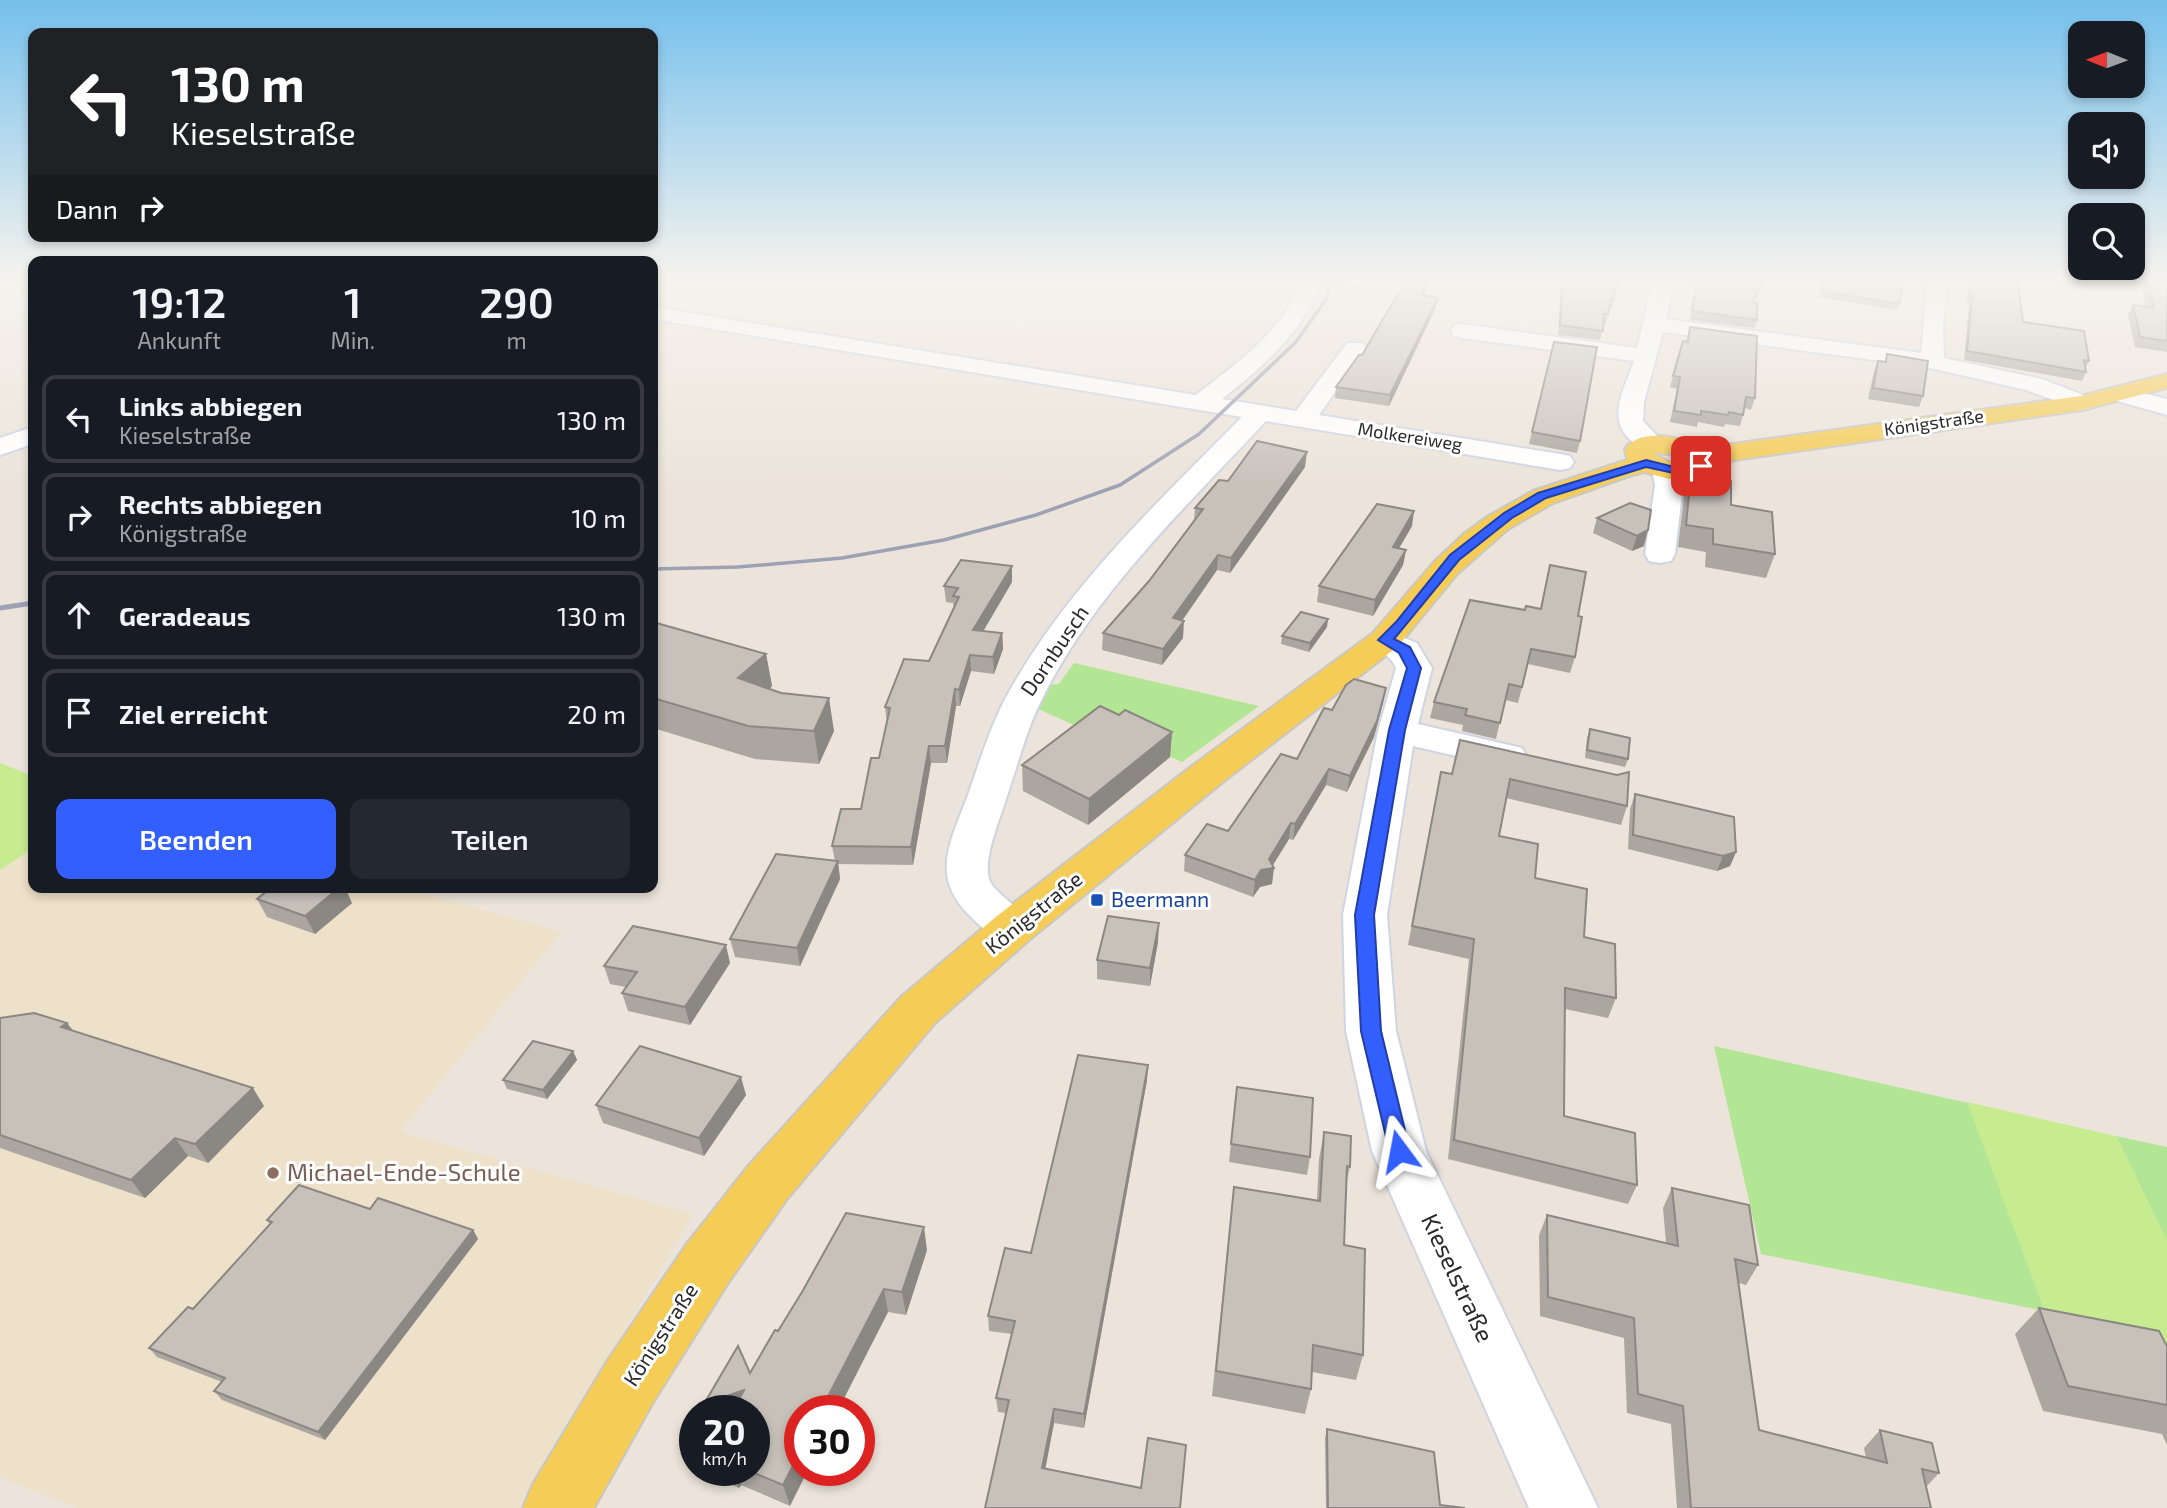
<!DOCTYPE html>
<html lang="de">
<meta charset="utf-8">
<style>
:root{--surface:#171b24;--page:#242831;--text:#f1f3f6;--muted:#9ea1a6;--line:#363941;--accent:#345fff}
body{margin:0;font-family:"Exo 2",sans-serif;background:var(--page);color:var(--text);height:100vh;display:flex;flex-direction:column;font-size:26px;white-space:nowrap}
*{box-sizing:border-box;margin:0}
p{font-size:23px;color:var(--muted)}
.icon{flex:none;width:38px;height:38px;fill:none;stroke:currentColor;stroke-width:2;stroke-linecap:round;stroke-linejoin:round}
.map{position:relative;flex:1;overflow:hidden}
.drawer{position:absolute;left:28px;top:256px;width:630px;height:637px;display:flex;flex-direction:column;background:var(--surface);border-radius:14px;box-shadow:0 4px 10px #0003}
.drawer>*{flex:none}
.hud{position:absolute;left:28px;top:28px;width:630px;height:214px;border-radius:14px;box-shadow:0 4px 10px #0003;background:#202124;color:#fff;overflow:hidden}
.needle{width:46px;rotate:271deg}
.tools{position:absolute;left:2068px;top:21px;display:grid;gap:14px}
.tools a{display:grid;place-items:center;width:77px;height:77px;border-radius:14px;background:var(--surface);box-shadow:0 4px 10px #0003;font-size:35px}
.speed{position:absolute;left:679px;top:1395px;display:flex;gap:14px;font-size:35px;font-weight:700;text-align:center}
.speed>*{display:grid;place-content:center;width:91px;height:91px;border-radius:50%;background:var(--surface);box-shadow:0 4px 10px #0003;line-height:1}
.speed small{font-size:18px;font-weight:400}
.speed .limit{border:10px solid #d22;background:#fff;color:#111}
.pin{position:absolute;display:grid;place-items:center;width:60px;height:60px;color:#fff;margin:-30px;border-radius:14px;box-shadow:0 4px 10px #0006}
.me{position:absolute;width:77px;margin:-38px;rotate:347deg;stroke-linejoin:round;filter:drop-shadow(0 0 5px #0008)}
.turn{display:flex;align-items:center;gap:24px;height:147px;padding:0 28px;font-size:32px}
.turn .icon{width:91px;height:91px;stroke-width:2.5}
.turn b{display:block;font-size:49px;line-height:60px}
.then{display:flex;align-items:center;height:66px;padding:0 28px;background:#0003;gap:14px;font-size:26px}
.eta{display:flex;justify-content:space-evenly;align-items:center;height:119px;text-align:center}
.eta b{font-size:42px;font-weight:600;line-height:49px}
.button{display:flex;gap:14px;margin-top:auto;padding:14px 28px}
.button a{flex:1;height:80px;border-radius:14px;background:var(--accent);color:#fff;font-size:28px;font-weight:600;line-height:80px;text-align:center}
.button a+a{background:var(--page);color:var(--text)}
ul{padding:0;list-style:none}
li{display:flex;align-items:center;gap:21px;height:88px;margin:0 14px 10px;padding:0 14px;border:4px solid var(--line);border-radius:14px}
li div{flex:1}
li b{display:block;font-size:26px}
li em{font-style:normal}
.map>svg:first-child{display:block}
</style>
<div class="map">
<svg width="2167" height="1508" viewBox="0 0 2167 1508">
<rect width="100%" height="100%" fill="#ece4da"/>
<!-- education -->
<polygon fill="#eee1c9" points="33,848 33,887 402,887 561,932 400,1132 693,1214 522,1508 78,1508 0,1477 0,870"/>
<!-- green -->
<g fill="#b2e594">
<polygon points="1074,663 1259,706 1182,762 1125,736 1076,726 1036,708 1048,685 1059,684"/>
<polygon points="1714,1046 1968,1103 2045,1311 1761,1254"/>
<polygon points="2116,1136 2167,1147 2167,1241"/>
</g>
<!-- pitch -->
<g fill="#c7ec90">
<polygon points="0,763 33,776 33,848 0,870"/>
<polygon points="1967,1102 2116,1136 2167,1241 2167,1359 2045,1311"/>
</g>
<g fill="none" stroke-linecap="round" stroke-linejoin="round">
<!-- minor casing -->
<g stroke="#cfd4e3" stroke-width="4">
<g id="minor">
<path d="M 1305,277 L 1325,277 C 1303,331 1267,364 1222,399 L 1296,411 L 1347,343 L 1363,343 L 1366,348 L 1319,415 L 1560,454 L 1570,456 L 1574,462 L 1570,468 L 1560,470 L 1266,421 C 1185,508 1094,593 1041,701 C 1026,731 1018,764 1007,796 C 1001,817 983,857 989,879 C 994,895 1026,910 1036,928 L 1029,940 C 1001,948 990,935 970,916 C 929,876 951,841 968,795 C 979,763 989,731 1004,701 C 1063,591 1155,505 1242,417 L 653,319 L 653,307 L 1196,395 C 1243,359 1280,333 1305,277 Z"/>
<polygon points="1339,277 1359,277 1360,282 1357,286 1343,286"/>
<path d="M 1654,277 L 1674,277 L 1666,319 L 1921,353 L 1928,277 L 1948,277 L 1943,327 L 1944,358 L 2042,379 L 2091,398 L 2094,403 L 2091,408 L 2082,410 L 2026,390 L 1926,367 L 1663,332 L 1644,402 L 1643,421 L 1665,444 L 1661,450 C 1650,452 1644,451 1635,444 C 1604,421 1624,390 1634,361 L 1462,338 L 1454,336 L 1451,331 L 1454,326 L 1462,324 L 1637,348 Z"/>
<polygon points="2119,387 2167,399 2167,415 2110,399 2107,394 2110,389"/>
<polygon points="33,427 33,444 0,455 0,438"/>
<polygon points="1666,462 1676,464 1683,485 1675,554 1671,561 1660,563 1649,561 1645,554 1655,485 1652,470 1656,464"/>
<path d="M 1385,630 L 1417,643 L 1432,668 L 1418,724 L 1522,748 L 1527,756 L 1522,764 L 1508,768 L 1413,746 L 1387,915 L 1396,1031 L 1426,1151 L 1598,1508 L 1529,1508 L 1372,1151 L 1346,1031 L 1343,915 L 1378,731 L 1396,668 C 1389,652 1377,653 1368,640 L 1373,633 Z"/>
</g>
</g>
<!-- major casing -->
<g stroke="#c7c7c7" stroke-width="4">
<path id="major" d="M 2167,374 L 2167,388 L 2082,410 L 1714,463 L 1711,472 L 1686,479 L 1669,479 L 1644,472 L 1629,476 L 1553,503 L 1508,529 L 1457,574 L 1397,647 L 1224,781 L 1029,940 L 935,1023 L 787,1199 L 728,1283 L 652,1404 L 594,1508 L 523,1508 L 533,1484 L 608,1360 L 686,1245 L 749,1165 L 901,997 L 997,916 L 1196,763 L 1373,633 L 1435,561 L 1465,533 L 1487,517 L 1533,491 L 1627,460 L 1625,449 C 1641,426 1684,438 1704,448 L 2081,396 ZM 1652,453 L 1671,454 L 1687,462 L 1669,462 Z"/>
</g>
<!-- minor -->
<use href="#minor" fill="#fff" fill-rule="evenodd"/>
<!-- major -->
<use href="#major" fill="#f5cc56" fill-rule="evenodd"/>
<!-- rail-far1 -->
<polyline stroke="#9da1b4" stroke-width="3.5" points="653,569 738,567 842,558 944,540 1036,515 1120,485 1199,434 1296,342 1327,298 1333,277"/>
<!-- rail -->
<polyline stroke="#9da1b4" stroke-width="5" points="0,608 33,603"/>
</g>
<!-- wall -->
<g fill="#aba6a0">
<polygon points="1561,277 1618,277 1617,288 1612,308 1609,308 1606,323 1604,323 1600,340 1558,335"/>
<polygon points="1697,277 1764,277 1753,303 1757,320 1754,328 1690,320"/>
<polygon points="1825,277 1899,304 1897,310 1818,297"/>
<polygon points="1969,277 2017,277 2023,322 2089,361 2085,368 2086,372 2082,381 1964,360 1969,304 1966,303"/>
<polygon points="2139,277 2167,277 2167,352 2135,347 2128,315 2133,305 2146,307"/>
<polygon points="1424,296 1436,307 1389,406 1335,398 1336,387 1362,355"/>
<polygon points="1690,327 1755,398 1751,410 1745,408 1740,426 1725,424 1724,427 1698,422 1697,427 1670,422 1677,389 1670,387 1683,341 1686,341"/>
<polygon points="1554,342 1580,441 1577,453 1529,444"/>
<polygon points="1887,354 1923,396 1919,407 1868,399 1874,371 1878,361 1884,362"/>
<polygon points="1305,467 1230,573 1217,570 1182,621 1183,638 1162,665 1102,650 1103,633 1149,581 1194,521 1195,508 1228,481"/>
<polygon points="1691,475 1731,505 1775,554 1766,578 1705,567 1706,552 1678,547 1684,496"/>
<polygon points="1630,503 1644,546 1632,551 1593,533 1597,518"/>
<polygon points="1412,526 1399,548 1406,550 1403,565 1373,616 1317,602 1319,586"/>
<polygon points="1012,582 983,631 1002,633 1003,649 994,674 971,671 960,706 956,706 947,763 931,763 913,865 838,864 840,879 800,966 735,957 730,939 835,861 832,846 861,809 879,758 887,724 885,707 929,661 954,609 953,603 946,602 944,586"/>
<polygon points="1525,610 1578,616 1575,657 1570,673 1528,664 1518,703 1505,700 1496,739 1462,731 1463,725 1430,718 1434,702"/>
<polygon points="653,622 766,654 772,686 770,689 834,731 819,764 755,759 653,728"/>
<polygon points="1327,627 1309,652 1281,644 1282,636"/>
<polygon points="1386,688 1383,703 1374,737 1347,792 1326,785 1293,840 1289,839 1273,865 1272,884 1260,887 1253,897 1184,871 1185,855 1228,831 1297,759 1332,710"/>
<polygon points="1590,729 1628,759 1625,767 1585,758 1587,738"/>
<polygon points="1172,732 1170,757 1088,825 1023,791 1022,765"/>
<polygon points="1460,740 1627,806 1621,825 1506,798 1499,836 1584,937 1616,998 1608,1018 1565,1009 1564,1116 1637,1185 1628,1204 1448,1159 1469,959 1408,945 1441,772 1452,774"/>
<polygon points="1635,794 1736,852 1730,866 1717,871 1628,849 1630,809"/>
<polygon points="257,899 352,903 315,934 267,917"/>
<polygon points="1158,942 1150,986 1097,979 1097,960"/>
<polygon points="730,963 690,1025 628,1011 622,993 626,987 610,984 604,966"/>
<polygon points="0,1018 67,1023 73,1031 264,1106 208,1163 188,1156 145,1198 0,1148"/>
<polygon points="573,1051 577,1060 547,1099 507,1089 503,1080"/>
<polygon points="1147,1080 1084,1428 1054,1423 1045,1468 1180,1508 985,1508 1006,1413 998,1412 996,1398 1012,1334 989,1331 988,1316"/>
<polygon points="1237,1087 1310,1157 1307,1175 1229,1162"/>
<polygon points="746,1095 704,1156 603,1123 596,1105"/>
<polygon points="1324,1132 1350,1167 1346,1183 1344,1245 1363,1355 1356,1380 1312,1372 1311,1389 1305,1414 1212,1396 1234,1187 1317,1200 1319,1159"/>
<polygon points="1672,1188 1758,1265 1746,1285 1739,1283 1759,1430 1866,1458 1864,1448 1880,1430 1939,1473 1926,1487 1931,1508 1677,1508 1671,1424 1627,1413 1624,1338 1540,1316 1539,1235 1547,1215 1666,1243 1663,1208"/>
<polygon points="370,1209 473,1230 478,1239 325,1440 222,1400 214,1391 222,1382 157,1357 149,1348 193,1309 270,1225 267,1220"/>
<polygon points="927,1250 906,1315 888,1312 838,1410 800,1410 790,1506 741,1485 739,1488 716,1478 713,1470 754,1470 754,1410 706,1410 704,1404 750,1373 778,1331"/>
<polygon points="2039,1308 2167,1346 2167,1445 2162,1434 2043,1411 2015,1334"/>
<polygon points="1327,1429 1440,1505 1465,1508 1326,1508 1325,1438"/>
</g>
<!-- shaded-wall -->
<g fill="#8b8782">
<polygon points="1438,298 1436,307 1389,406 1390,395"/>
<polygon points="1307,452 1305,467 1230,573 1231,558"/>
<polygon points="1414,511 1412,526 1391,562 1393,547"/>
<polygon points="1648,530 1644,546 1632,551 1637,536"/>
<polygon points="1406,550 1403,565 1373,616 1375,600"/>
<polygon points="1218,555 1217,570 1172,635 1173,618"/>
<polygon points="1012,566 1012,582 974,647 973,630"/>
<polygon points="1328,619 1327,627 1309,652 1310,643"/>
<polygon points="1184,621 1183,638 1162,665 1163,649"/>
<polygon points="1002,633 1003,649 994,674 993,657"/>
<polygon points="766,654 772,686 745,710 738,678"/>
<polygon points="970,655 971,671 960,706 959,690"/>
<polygon points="1386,688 1383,703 1374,737 1347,792 1350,776"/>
<polygon points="955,689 956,706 947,763 945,746"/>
<polygon points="829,698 834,731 819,764 814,731"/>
<polygon points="1172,732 1170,757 1088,825 1089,799"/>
<polygon points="929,746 931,763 913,865 911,847"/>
<polygon points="1329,769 1326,785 1293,840 1295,824"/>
<polygon points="1291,823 1289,839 1271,868 1274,868 1272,884 1260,887 1253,897 1255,880"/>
<polygon points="1736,852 1730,866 1717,871 1723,856"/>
<polygon points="838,861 840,879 800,966 797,948"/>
<polygon points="340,887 345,887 352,903 315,934 305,916"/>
<polygon points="1159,923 1158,942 1150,986 1150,968"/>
<polygon points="726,945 730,963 690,1025 685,1007"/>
<polygon points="67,1023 81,1041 61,1027"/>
<polygon points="573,1051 577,1060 547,1099 543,1090"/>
<polygon points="1148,1065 1147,1080 1084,1428 1084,1414"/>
<polygon points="741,1077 746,1095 704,1156 699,1138"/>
<polygon points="253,1088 264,1106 208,1163 195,1144"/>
<polygon points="175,1138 188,1156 145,1198 131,1180"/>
<polygon points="924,1227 927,1250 906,1315 902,1292"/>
<polygon points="473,1230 478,1239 325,1440 318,1432"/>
<polygon points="884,1289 888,1312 838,1410 821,1410"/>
<polygon points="744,1390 752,1410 706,1410 704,1404"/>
<polygon points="1054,1409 1054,1423 1043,1481 1042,1468"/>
<polygon points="800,1452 800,1470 808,1470 790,1506 783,1485"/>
<polygon points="732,1470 735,1470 741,1485 739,1488"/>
</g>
<!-- building -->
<g fill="#c7c1ba" stroke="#8b8782" stroke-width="2">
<polygon points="1408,277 1429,277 1423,295 1438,298 1390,395 1336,387 1359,355 1362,355"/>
<polygon points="1563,277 1618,277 1617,288 1614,288 1614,300 1610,299 1608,314 1604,314 1603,331 1560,325"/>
<polygon points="1698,277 1764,277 1753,302 1757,303 1757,320 1692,311"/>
<polygon points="1825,277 1904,277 1899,304 1821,291"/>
<polygon points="1971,277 2017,277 2023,322 2084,331 2089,361 2084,360 2086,372 1967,351 1972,296 1969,295"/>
<polygon points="2147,277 2167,277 2167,341 2140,337 2133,305 2154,308"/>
<polygon points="1690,327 1757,336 1755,398 1746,397 1743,415 1729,412 1728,415 1701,411 1701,415 1674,411 1680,377 1673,376 1683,341 1688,342"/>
<polygon points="1554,342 1597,347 1580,441 1532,432"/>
<polygon points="1887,354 1928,361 1923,396 1873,388 1878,361 1886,362"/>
<polygon points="1257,441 1307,452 1231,558 1218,555 1173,618 1184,621 1163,649 1103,633 1149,581 1203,509 1195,508 1219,480 1228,481"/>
<polygon points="1691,475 1731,481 1731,505 1772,512 1775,554 1713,544 1713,529 1686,525"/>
<polygon points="1630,503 1651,510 1648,530 1637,536 1597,518"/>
<polygon points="1377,504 1414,511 1393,547 1406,550 1375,600 1319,586"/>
<polygon points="961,560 1012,566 973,630 1002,633 993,657 970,655 959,690 955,689 945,746 929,746 911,847 832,846 841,809 861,809 871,758 879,758 890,708 885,707 904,659 929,661 959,597 953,596 958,588 944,586"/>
<polygon points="1550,565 1586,572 1578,616 1582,617 1575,657 1531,649 1522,687 1509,684 1500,723 1465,715 1467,709 1434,702 1470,600 1525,610 1526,606 1541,609"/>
<polygon points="1301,612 1328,619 1310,643 1282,636"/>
<polygon points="653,622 766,654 738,678 781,693 829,698 814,731 748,726 653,698"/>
<polygon points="1354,679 1386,688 1377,721 1350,776 1329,769 1295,824 1291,823 1269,859 1274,868 1261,870 1255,880 1185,855 1207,824 1228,831 1281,754 1297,759 1324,708 1332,710 1346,685"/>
<polygon points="1100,706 1119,715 1125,710 1172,732 1089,799 1022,765"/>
<polygon points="1590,729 1630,738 1628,759 1587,750"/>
<polygon points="1460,740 1617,775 1629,772 1627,806 1510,779 1499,836 1538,844 1535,878 1587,889 1584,937 1615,944 1616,998 1565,988 1564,1116 1635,1133 1637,1185 1454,1140 1474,939 1412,926 1441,772 1452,774"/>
<polygon points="1635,794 1734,817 1736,852 1723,856 1633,835"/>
<polygon points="776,854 838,861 797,948 730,939"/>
<polygon points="272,887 340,887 305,916 257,899"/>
<polygon points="1108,916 1159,923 1150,968 1097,960"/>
<polygon points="633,926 726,945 685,1007 622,993 637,972 604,966"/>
<polygon points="34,1013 67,1023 61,1027 253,1088 195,1144 175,1138 131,1180 0,1135 0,1018"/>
<polygon points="533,1041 573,1051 543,1090 503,1080"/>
<polygon points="640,1046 741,1077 699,1138 596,1105"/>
<polygon points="1078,1055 1148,1065 1084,1414 1054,1409 1042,1468 1141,1488 1148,1438 1186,1445 1180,1508 985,1508 1009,1400 996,1398 1015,1321 988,1316 1005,1248 1031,1253"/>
<polygon points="1237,1087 1313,1098 1310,1157 1231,1144"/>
<polygon points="1324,1132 1351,1136 1350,1167 1347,1166 1344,1245 1365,1249 1363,1355 1313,1345 1311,1389 1216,1371 1234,1187 1320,1201"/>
<polygon points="299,1185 370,1209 378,1198 473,1230 318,1432 214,1391 225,1378 149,1348 188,1307 193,1309 272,1222 267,1220"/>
<polygon points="1672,1188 1749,1205 1758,1265 1735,1259 1759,1430 1887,1463 1880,1430 1932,1443 1939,1473 1922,1469 1931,1508 1691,1508 1683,1406 1638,1394 1634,1318 1548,1297 1547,1215 1678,1246"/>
<polygon points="846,1213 924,1227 902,1292 884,1289 821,1410 800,1410 800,1452 783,1485 747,1470 754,1470 754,1410 733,1410 744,1390 704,1404 738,1346 750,1373 775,1330 778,1331 802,1292"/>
<polygon points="2039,1308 2159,1331 2167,1346 2167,1405 2068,1386"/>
<polygon points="1327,1429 1434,1452 1440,1505 1465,1508 1328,1508"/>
</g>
<!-- sky -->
<linearGradient id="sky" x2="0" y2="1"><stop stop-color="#75c0ec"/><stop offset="0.57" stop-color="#f6f3ee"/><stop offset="1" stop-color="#f6f3ee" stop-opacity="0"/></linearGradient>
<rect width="2167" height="489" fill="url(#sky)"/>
<!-- route -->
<polygon fill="#345fff" stroke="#223ea6" stroke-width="2" points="1646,460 1678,468 1701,462 1707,466 1678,474 1646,467 1546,498 1512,518 1459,560 1394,639 1410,647 1421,668 1405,730 1374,915 1381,1031 1410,1151 1407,1158 1399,1161 1391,1158 1361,1031 1355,915 1389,730 1407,668 1399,653 1378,640 1397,621 1450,555 1504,513 1538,493"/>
<!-- markers -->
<rect fill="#1a4fb4" stroke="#fff" stroke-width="2.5" x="1090" y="893" width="14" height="14" rx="3.5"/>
<circle fill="#8d6e63" stroke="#fff" stroke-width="2.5" cx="273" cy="1173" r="7"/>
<g text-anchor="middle" stroke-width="6" stroke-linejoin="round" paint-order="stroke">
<!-- far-street labels -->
<g font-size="18" fill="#292929" stroke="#fff">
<text transform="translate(1934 423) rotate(-8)" y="6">Königstraße</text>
<text transform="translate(1410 437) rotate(9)" y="6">Molkereiweg</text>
</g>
<!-- street labels -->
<g font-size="21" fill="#292929" stroke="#fff">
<text transform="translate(1055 651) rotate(-56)" y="7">Dornbusch</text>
<text transform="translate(1034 913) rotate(-39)" y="7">Königstraße</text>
<text transform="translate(661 1335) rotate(-57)" y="7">Königstraße</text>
</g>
<!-- transit labels -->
<g font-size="21" fill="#164399" stroke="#fff" text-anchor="start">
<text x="1111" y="907">Beermann</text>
</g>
<!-- near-education labels -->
<g font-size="24" fill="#785e54" stroke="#fff" text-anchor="start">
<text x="287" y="1181">Michael-Ende-Schule</text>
</g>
<!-- near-street labels -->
<g font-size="24" fill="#292929" stroke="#fff">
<text transform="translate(1457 1278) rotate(65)" y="8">Kieselstraße</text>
</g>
</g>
</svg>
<div class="tools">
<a><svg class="needle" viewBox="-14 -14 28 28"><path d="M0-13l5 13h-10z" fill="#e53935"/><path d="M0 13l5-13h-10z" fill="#9ea1a6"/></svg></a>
<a><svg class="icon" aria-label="sound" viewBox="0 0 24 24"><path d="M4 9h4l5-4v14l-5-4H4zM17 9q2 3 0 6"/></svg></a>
<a><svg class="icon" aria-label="search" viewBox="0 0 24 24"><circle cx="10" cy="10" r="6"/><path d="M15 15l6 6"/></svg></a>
</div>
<div class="speed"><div>20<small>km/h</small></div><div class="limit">30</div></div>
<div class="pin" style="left:1701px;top:466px;background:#d93025"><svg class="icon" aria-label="arrive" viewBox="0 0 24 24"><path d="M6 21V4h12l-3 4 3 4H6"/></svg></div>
<svg class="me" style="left:1399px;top:1151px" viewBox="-20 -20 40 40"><path d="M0-17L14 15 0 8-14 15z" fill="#345fff" stroke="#fff" stroke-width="4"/></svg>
<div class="hud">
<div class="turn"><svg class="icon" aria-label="left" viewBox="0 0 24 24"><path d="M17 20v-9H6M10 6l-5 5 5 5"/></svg><div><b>130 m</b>Kieselstraße</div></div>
<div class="then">Dann<svg class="icon" aria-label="right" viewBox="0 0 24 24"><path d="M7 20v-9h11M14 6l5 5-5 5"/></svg></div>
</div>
<section class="drawer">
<div class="eta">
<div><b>19:12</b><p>Ankunft</p></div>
<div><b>1</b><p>Min.</p></div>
<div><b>290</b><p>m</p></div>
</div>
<ul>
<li><svg class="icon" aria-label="left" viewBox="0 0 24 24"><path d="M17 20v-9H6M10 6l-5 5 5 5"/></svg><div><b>Links abbiegen</b><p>Kieselstraße</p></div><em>130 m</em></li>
<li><svg class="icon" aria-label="right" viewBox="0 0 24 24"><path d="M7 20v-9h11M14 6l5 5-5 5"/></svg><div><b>Rechts abbiegen</b><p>Königstraße</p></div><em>10 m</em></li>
<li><svg class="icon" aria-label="ahead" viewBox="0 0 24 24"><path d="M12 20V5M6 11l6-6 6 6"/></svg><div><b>Geradeaus</b></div><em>130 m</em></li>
<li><svg class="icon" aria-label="arrive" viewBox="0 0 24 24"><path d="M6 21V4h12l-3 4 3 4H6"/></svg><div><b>Ziel erreicht</b></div><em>20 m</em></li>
</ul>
<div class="button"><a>Beenden</a><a>Teilen</a></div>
</section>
</div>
